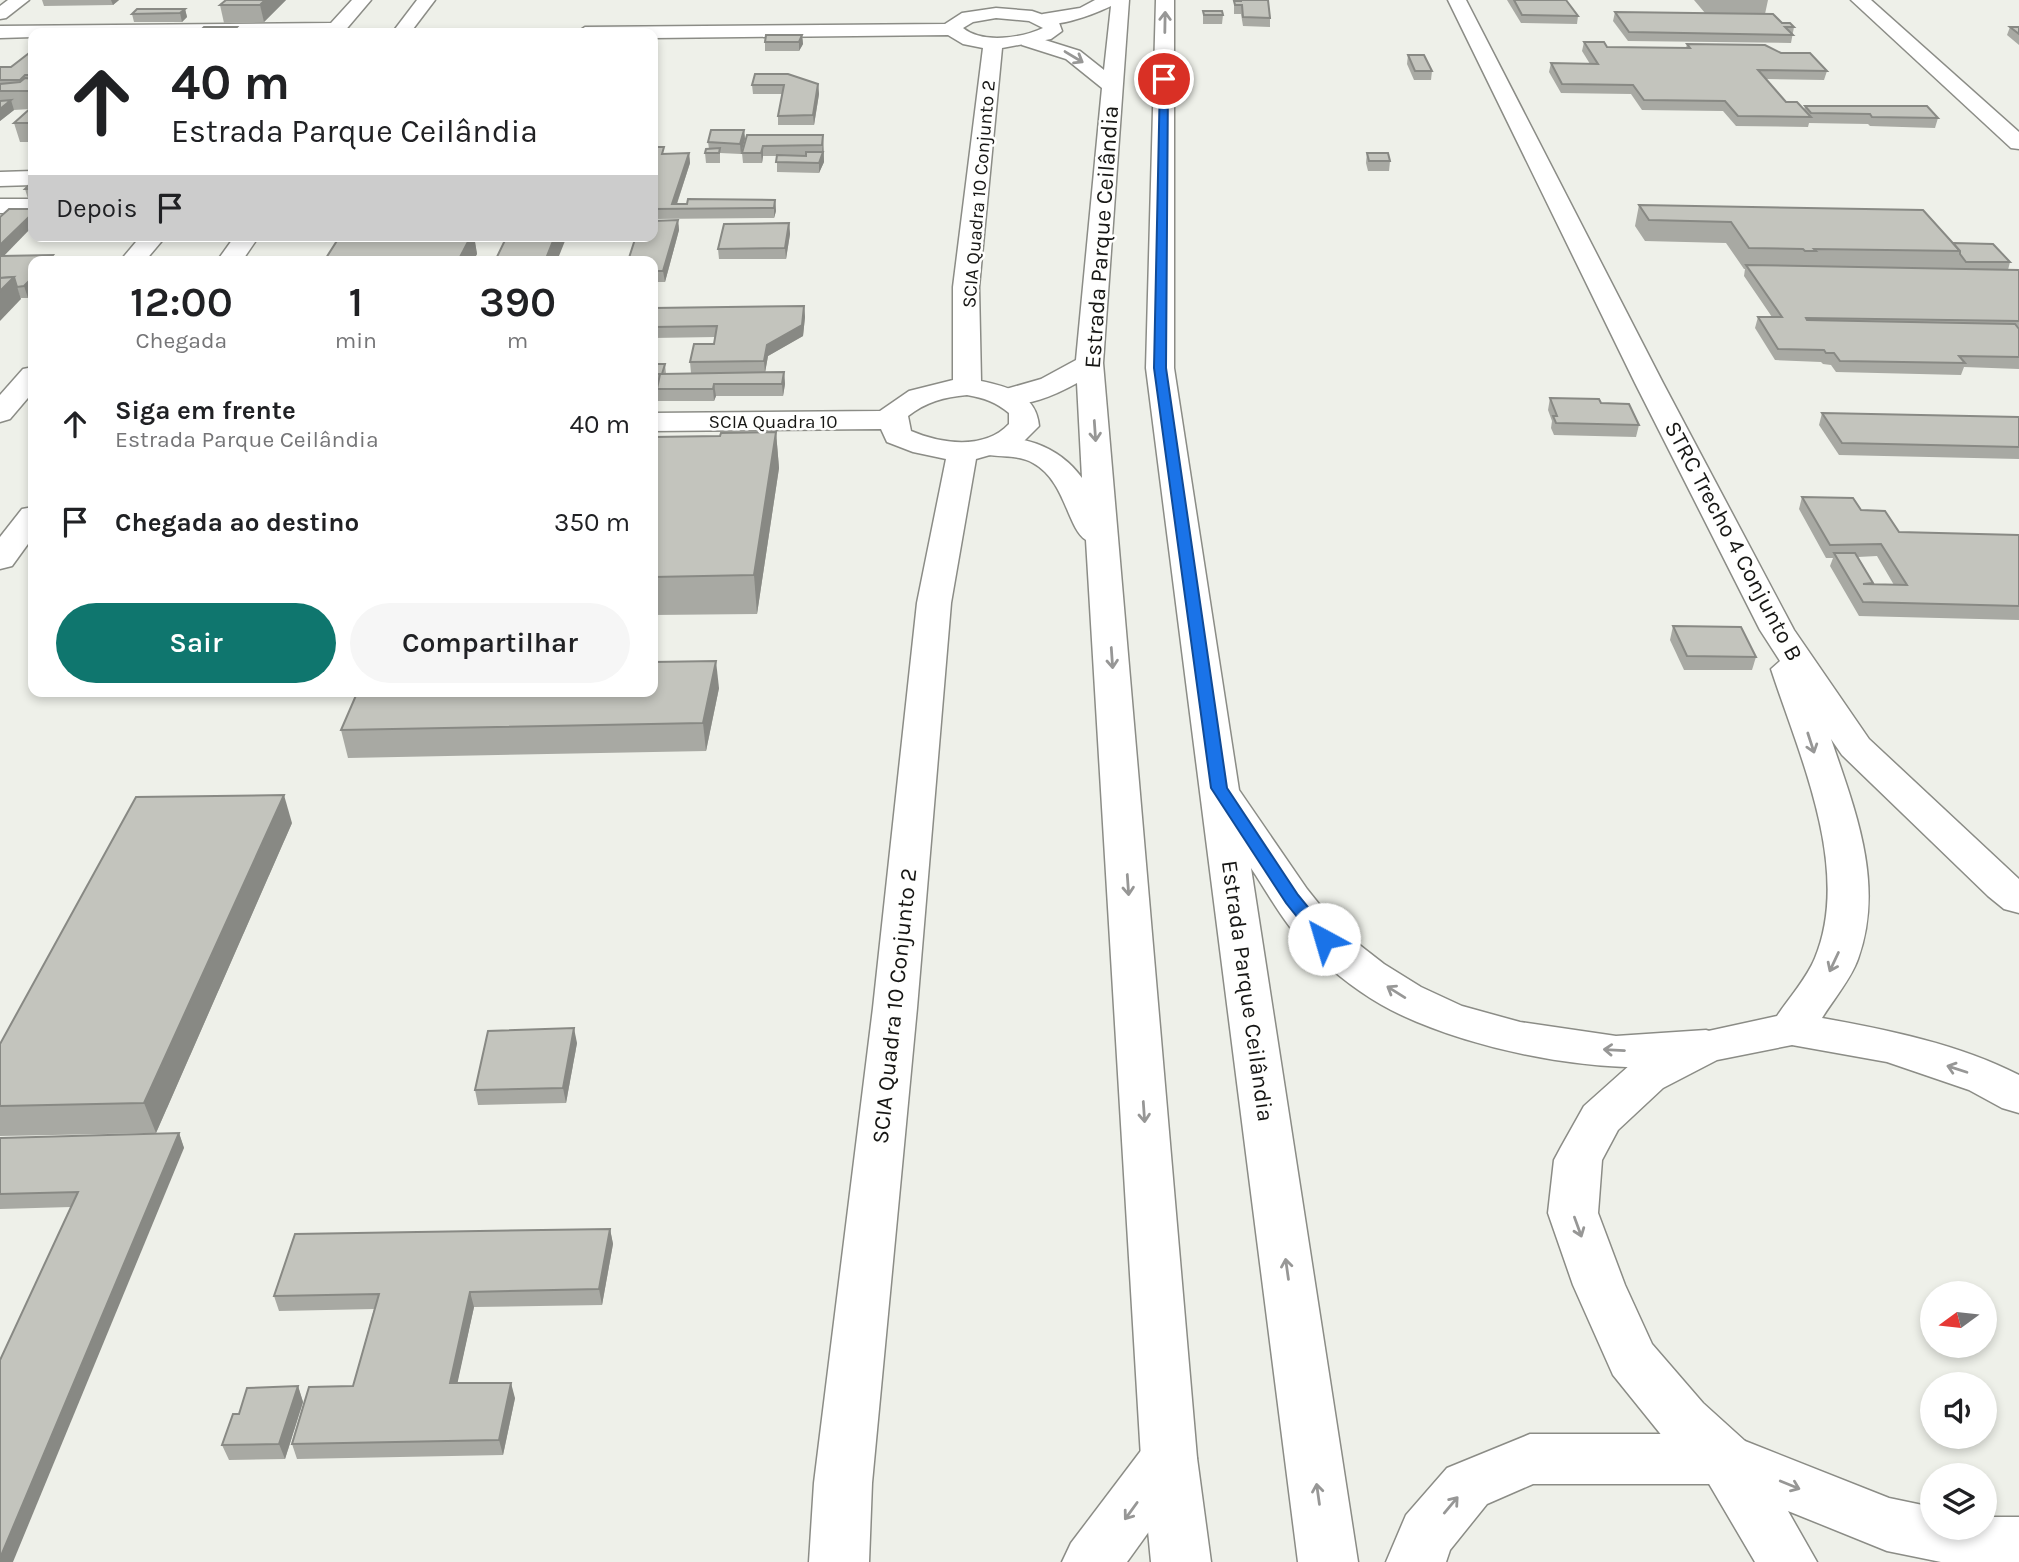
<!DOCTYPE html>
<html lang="pt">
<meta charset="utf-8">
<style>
:root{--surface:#fff;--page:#f6f6f6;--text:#202124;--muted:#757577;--accent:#0f766e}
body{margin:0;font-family:Karla,sans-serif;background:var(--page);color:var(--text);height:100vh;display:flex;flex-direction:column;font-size:26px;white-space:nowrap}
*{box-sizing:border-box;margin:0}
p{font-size:23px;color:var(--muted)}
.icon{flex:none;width:38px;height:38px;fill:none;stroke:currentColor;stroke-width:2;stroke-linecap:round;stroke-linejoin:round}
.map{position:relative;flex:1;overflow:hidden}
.sheet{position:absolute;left:28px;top:256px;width:630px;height:441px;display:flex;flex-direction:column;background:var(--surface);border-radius:14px;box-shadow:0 4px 10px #0003}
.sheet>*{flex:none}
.guide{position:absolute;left:28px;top:28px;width:630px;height:214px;border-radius:14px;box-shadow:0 4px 10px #0003;background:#fff;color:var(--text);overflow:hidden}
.needle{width:46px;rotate:255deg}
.buttons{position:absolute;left:1920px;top:1281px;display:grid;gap:14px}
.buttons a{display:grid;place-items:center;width:77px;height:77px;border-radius:50%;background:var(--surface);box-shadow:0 4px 10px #0003;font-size:35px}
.pin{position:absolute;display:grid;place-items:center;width:60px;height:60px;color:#fff;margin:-30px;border:4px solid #fff;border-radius:50%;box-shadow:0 2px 7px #0007}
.me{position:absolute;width:77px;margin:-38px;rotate:321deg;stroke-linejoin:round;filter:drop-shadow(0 0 5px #0008)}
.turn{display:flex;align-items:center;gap:24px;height:147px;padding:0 28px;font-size:32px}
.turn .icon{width:91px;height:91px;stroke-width:2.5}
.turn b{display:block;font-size:49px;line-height:60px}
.then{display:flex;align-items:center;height:66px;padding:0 28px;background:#0003;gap:14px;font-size:26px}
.eta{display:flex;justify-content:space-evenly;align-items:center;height:119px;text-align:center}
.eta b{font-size:42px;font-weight:600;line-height:49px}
.cta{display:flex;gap:14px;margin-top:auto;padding:14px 28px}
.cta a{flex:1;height:80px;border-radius:42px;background:var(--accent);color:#fff;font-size:28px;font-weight:600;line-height:80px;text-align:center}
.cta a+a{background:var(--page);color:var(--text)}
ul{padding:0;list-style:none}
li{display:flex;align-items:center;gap:21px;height:98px;padding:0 28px}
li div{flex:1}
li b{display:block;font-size:26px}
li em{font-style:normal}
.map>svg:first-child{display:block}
</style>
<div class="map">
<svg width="2019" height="1562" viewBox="0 0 2019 1562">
<rect width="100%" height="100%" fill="#eef0e9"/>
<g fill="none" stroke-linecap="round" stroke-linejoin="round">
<!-- minor casing -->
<g stroke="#8b8c86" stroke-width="3">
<g id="minor">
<polygon points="8,0 29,0 6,18 0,19 0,6"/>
<polygon points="352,0 371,0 343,33 33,33 33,37 0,38 0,26 331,23"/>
<polygon points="417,0 435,0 410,33 392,33"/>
<path d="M 1448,0 L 1466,0 L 1663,383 L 1794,630 L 1869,739 L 2019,879 L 2019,913 L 2004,909 L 1988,896 L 1842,755 L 1831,739 C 1855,810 1885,884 1858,959 C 1851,979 1833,1000 1822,1018 C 1888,1030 1959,1044 2019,1075 L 2019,1113 L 2002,1108 L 1969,1090 L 1887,1062 L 1792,1045 L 1717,1060 L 1663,1088 L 1618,1130 L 1602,1160 L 1598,1213 L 1625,1285 L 1652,1344 L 1703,1403 L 1745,1441 L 1889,1498 L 1932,1507 L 1932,1528 L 1984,1528 L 1984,1517 L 2019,1517 L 2019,1562 L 1941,1562 L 1887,1551 L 1788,1511 L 1817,1562 L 1755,1562 L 1705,1477 L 1663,1437 L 1613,1375 L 1573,1285 L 1548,1213 L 1554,1160 L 1561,1147 L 1584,1106 L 1631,1064 L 1690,1035 L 1777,1016 C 1789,998 1807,978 1815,958 C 1852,869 1799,755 1771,669 L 1780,661 L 1760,630 L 1635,383 Z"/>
<polygon points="1851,0 1871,0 2019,132 2019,149 2011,148"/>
<path d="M 996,8 L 1032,11 L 1058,20 L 1062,31 L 1051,39 L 1002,48 L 979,287 L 981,381 C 1009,387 1036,394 1039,426 L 1018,447 L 976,459 L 951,603 L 917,1008 L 872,1483 L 869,1562 L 809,1562 L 814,1483 L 873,1008 L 917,603 L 946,459 L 913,452 L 887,442 L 881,429 L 653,431 L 653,413 L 880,411 L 909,391 L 953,380 L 953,287 L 983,48 L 963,44 L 948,35 L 653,38 L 653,33 L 576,33 L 585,27 L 945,24 L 962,13 ZM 996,18 L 1029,21 L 1043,28 C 1022,38 982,44 963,28 L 973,22 ZM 967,395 C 984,398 996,402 1009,413 L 1009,424 C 985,450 941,444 911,431 L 908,416 C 926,402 944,397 967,395 Z"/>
<polygon points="33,171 33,185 0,186 0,172"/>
<rect x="0" y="199" width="33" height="14"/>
<polygon points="141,236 166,236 145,261 120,261"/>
<polygon points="235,236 259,236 242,261 217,261"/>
<polygon points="33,367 33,392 10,419 0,422 0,395 23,369"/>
<polygon points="33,507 33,537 12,566 0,569 0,537 22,509"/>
<polygon points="1169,1433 1189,1440 1197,1458 1189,1476 1127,1562 1062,1562 1071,1543 1149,1440"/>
</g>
</g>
<!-- highway casing -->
<g stroke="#8b8c86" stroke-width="3">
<g id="highway">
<path d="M 1095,0 L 1129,0 L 1103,363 L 1197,1458 L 1211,1562 L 1151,1562 L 1141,1458 L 1086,540 C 1067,528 1066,481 1033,463 C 1018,454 996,458 979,453 L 974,447 L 979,441 C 1018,431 1059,446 1082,478 L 1077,383 C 1056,395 1023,409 999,403 L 995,397 L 999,391 L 1041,379 L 1076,360 L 1102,88 L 1066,59 L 1022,45 L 1020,41 L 1029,35 L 1080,51 L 1104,70 L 1111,6 C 1095,14 1047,33 1034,19 L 1043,14 L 1080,8 Z"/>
<path d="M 1156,0 L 1174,0 L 1174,368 L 1239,790 L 1307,889 L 1339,929 L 1384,964 L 1421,987 L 1462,1006 L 1520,1022 L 1616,1036 L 1706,1030 L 1722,1035 L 1729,1046 L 1722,1057 C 1631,1084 1475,1053 1391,1010 C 1362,995 1333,972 1310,950 C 1286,927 1269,895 1251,868 L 1358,1562 L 1298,1562 L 1146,368 Z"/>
<polygon points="1530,1434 1725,1434 1745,1441 1753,1459 1745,1477 1725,1484 1533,1484 1487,1504 1450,1550 1446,1562 1386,1562 1406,1515 1447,1468"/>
</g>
</g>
<!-- minor -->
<use href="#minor" fill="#fff" fill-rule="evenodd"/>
<!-- highway -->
<use href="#highway" fill="#fff" fill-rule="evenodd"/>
</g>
<!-- wall -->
<g fill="#a8a9a3" fill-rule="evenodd">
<polygon points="42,0 119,0 113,5 44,6"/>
<polygon points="286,0 264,22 224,23 220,5"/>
<polygon points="1240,0 1268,0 1270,18 1270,27 1243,26 1241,14 1234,14 1234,1 1240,1"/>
<polygon points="1507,0 1566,0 1578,16 1577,24 1521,23"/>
<polygon points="1694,0 1768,0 1765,14 1782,23 1794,27 1791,43 1628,41 1613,21 1615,12 1705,13"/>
<polygon points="185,9 187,17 182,22 134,22 132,14"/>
<polygon points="1203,11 1223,15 1222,24 1203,24"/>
<polygon points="2010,27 2019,27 2019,45 2007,35"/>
<polygon points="802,35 803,44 799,51 765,51 765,42"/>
<polygon points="1584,42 1607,47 1686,48 1687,44 1781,53 1827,71 1824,80 1766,79 1786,102 1804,110 1805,106 1938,118 1935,128 1870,126 1868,124 1809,123 1808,127 1736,126 1723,111 1642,110 1631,94 1561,93 1549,72 1551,63 1590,64 1582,51"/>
<polygon points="33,50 33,142 20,142 14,123 30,109 14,110 0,121 0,67 11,67"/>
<polygon points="1408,55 1432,71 1431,80 1414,80 1407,64"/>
<polygon points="818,84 819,94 814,125 778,125 778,116 782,94 753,94 752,85"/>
<polygon points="744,130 745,139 741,154 720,153 720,163 706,163 705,153 709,149 708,142"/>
<polygon points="747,135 823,135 824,162 819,173 777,172 777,156 763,156 762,163 743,163 742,153"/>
<polygon points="653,147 664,154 689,153 690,163 677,204 775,200 776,211 774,218 653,219"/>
<polygon points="1367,153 1390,161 1389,171 1368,171 1366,163"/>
<polygon points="33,181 33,199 28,199 25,189"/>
<polygon points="1639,205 1953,243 2010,262 2008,270 2019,270 2019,369 1964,367 1961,375 1836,372 1831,365 1823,364 1821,362 1775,360 1755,328 1758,317 1772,317 1744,276 1745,269 1744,269 1726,243 1645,241 1635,226"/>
<polygon points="678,220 679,230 665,282 653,282 653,261"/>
<polygon points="789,223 790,234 786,259 719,259 718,249"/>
<polygon points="471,236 474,236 477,254 473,261 326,261 326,258"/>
<polygon points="4,256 33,261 33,292 28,298 20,298 21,299"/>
<polygon points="804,306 805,317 803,336 768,356 765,372 784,372 785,384 783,396 716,396 714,401 658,401 658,386 653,386 653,364 665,364 666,374 691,373 690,362 714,344 715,337 653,338 653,308"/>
<polygon points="1550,398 1601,403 1639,425 1636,437 1554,435 1551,428 1552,421 1548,410"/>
<polygon points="1822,413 2019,417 2019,459 1839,455 1819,425"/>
<polygon points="776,432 779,468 757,614 653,615 653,437 720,436"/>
<path d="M 1802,497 L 1861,510 L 1899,532 L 2019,535 L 2019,620 L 1859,616 L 1830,566 L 1833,558 L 1826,558 L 1799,509 ZM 1877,556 L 1894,585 L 1872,585 L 1873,583 L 1858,557 Z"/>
<polygon points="1673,626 1756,657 1752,670 1684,670 1670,640"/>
<polygon points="719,688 706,751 348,758 341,730 385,693"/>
<polygon points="292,823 156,1133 0,1136 0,1044"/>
<polygon points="577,1043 566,1103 478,1105 475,1090"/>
<polygon points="179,1133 184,1148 71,1207 0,1209 0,1138"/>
<polygon points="610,1229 613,1244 602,1305 474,1307 457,1383 515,1398 503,1455 297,1459 292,1444 353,1386 374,1309 279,1311 274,1296"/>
<polygon points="298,1386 303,1402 285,1459 229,1460 222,1445 239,1414"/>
</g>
<!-- shaded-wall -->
<g fill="#888984">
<polygon points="111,0 119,0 113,5"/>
<polygon points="265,0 286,0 264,22 260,5"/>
<polygon points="185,9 187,17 182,22 180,13"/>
<polygon points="237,27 238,33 231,33"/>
<polygon points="802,35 803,44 799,51 799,42"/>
<polygon points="818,84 819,94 814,125 813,115"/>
<polygon points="11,100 14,110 0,121 0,109"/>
<polygon points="744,130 745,139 741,154 740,144"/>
<polygon points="823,135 824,162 819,173 819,163 822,154"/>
<polygon points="763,146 763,156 762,163 761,153"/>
<polygon points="689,153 690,163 675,209 672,204"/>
<polygon points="775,200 776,211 774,218 774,208"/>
<polygon points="33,213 33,226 0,260 0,245"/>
<polygon points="678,220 679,230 665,282 663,271"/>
<polygon points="789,223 790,234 786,259 785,248"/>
<polygon points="471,236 474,236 477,254 473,261 461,261 460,257"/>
<polygon points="555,236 567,236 557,261 545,261"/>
<polygon points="14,277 21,299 0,321 0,291"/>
<polygon points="33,277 33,292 28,298 24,286"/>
<polygon points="804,306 805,317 803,336 768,356 765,373 764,361 767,345"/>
<polygon points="784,372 785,384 783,396 782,384"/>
<polygon points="714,384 716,396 714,401 713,389"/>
<polygon points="776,432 779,468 757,614 754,575"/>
<polygon points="716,661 719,688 706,751 703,723"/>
<polygon points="284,795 292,823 156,1133 144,1103"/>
<polygon points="574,1028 577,1043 566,1103 563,1088"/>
<polygon points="179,1133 184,1148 13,1562 0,1562 0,1558"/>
<polygon points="610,1229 613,1244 602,1305 599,1289"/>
<polygon points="470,1292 474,1307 454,1399 450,1383"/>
<polygon points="511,1383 515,1398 503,1455 499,1440"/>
<polygon points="298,1386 303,1402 285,1459 279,1444"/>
</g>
<!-- building -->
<g fill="#c3c4bd" stroke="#888984" stroke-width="2">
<polygon points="226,0 265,0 260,5 220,5"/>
<polygon points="1241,0 1268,0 1270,18 1243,17 1242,5 1235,5 1234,1 1241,1"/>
<polygon points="1514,0 1566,0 1578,16 1522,15"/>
<polygon points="137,9 185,9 180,13 132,14"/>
<polygon points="1203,11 1222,11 1223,15 1204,15"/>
<polygon points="1615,12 1773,14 1782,23 1790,23 1794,27 1785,27 1793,35 1629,32"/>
<polygon points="204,27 237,27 231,33 198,33"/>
<polygon points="2010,27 2019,27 2019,34"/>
<polygon points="766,35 802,35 799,42 765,42"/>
<polygon points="1584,42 1604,42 1607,47 1690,48 1687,44 1765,45 1781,53 1810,53 1827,71 1758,70 1786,102 1797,102 1811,117 1738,116 1725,101 1644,100 1633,85 1562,84 1551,63 1598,64"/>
<polygon points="33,50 33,75 25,75 20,80 0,80 0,67 11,67"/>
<polygon points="1408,55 1424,55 1432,71 1415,71"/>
<polygon points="755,74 788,74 818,84 813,115 778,116 784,85 752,85"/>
<polygon points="25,78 33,79 33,91 0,91 0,84 20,82"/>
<polygon points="11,100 0,109 0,101"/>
<polygon points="33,106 33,123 14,123"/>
<polygon points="1805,106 1927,106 1938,118 1872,117 1870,114 1811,113"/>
<polygon points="711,130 744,130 740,144 708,142"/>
<polygon points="747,135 823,135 822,145 763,146 761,153 742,153"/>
<polygon points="653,147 664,147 662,154 689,153 672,204 687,204 688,199 775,200 774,208 653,209"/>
<polygon points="720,148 719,153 705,153 706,149"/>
<polygon points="806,152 823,152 819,163 776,162 777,155 806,156"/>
<polygon points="1367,153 1388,153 1390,161 1369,161"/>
<polygon points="33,181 33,189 25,189"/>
<polygon points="1639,205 1923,210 1960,251 1814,249 1816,251 1805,251 1803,249 1749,248 1731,222 1649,220"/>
<polygon points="9,209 33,209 33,213 0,245 0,217"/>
<polygon points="678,220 663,271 653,271 653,261 628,261 636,236 653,236 653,221"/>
<polygon points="789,223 785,248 718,249 724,224"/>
<polygon points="340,236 471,236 460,257 382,260 326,258"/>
<polygon points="507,236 555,236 545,261 495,261"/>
<polygon points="1953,243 1993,244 2010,262 1966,262 1960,254 1960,251"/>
<polygon points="53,255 48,261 33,261 33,277 24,286 17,287 14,277 0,278 0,256"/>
<polygon points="1746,265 2019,270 2019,321 1806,318 1807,320 2015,324 2019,329 2019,357 1959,356 1965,363 1840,361 1834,353 1826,353 1824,350 1778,349 1758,317 1782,317"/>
<polygon points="14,277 0,291 0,278"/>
<polygon points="804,306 802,325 767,345 764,361 690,362 694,344 714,344 717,326 653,327 653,308"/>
<polygon points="653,364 665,364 662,374 784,372 782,384 714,384 713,389 657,389 660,374 653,374"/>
<polygon points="1550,398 1599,399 1601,403 1629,404 1639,425 1556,423 1553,416 1557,416"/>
<polygon points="1822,413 2019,417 2019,447 1842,443"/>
<polygon points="776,432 754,575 653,577 653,437 720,436 721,433"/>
<polygon points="1802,497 1853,498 1861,510 1885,511 1899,532 2019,535 2019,606 1863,602 1834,553 1855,553 1873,583 1863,584 1907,585 1881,544 1830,545"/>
<polygon points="1673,626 1741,627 1756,657 1687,656"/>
<polygon points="716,661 703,723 341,730 357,693 385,693 386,691 653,691 653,662"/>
<polygon points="284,795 144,1103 0,1106 0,1044 136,797"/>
<polygon points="574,1028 563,1088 475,1090 488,1031"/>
<polygon points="179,1133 0,1558 0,1360 78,1192 0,1194 0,1138"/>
<polygon points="610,1229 599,1289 470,1292 450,1383 511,1383 499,1440 292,1444 309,1387 353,1386 379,1294 274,1296 295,1234"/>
<polygon points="298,1386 279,1444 222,1445 233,1414 239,1414 247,1388"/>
</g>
<!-- one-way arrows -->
<defs><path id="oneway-shaft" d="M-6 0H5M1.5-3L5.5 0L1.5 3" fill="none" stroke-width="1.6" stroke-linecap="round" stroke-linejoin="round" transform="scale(1.75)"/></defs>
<g stroke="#979796">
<use href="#oneway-shaft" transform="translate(1165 22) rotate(-89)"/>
<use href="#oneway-shaft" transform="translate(1074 57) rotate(31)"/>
<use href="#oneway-shaft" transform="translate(1095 431) rotate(86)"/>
<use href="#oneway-shaft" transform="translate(1112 658) rotate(86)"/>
<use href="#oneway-shaft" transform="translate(1811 743) rotate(72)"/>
<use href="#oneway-shaft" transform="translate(1128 885) rotate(86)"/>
<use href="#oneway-shaft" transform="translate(1834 962) rotate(115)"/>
<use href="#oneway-shaft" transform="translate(1396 992) rotate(-148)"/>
<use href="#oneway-shaft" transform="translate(1614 1050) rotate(-177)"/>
<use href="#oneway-shaft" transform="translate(1957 1069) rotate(-162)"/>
<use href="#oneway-shaft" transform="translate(1144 1112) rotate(86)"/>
<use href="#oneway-shaft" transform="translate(1578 1227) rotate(70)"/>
<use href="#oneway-shaft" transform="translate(1287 1269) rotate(-98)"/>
<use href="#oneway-shaft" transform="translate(1790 1485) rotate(22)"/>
<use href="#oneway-shaft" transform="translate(1318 1494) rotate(-98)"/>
<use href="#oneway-shaft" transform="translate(1451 1505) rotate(-50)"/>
<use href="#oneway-shaft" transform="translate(1131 1511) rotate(126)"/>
</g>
<!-- route -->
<polygon fill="#1a73e8" stroke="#114b97" stroke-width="2" points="1164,76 1168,79 1166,368 1227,788 1298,895 1330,934 1333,939 1330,943 1318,943 1286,903 1211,788 1154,368 1160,79"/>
<g text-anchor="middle" stroke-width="5" stroke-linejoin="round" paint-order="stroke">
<!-- far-street labels -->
<g font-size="19" fill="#171715" stroke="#fffffe">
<text transform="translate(978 194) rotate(-85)" y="7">SCIA Quadra 10 Conjunto 2</text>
<text x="773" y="428">SCIA Quadra 10</text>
</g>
<!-- street labels -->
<g font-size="23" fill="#171715" stroke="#fffffe">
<text transform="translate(1101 237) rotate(-86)" y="8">Estrada Parque Ceilândia</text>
<text transform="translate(1734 541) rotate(62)" y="8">STRC Trecho 4 Conjunto B</text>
<text transform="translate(1248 991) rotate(82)" y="8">Estrada Parque Ceilândia</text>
<text transform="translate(894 1006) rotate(-84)" y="8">SCIA Quadra 10 Conjunto 2</text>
</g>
</g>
</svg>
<div class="buttons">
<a><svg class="needle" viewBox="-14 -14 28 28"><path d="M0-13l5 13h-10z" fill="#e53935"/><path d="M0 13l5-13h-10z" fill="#757577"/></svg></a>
<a><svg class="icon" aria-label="sound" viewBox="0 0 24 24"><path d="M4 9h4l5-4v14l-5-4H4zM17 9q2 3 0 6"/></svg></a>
<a><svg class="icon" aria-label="layers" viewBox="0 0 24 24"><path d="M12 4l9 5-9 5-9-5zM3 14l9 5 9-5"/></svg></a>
</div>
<div class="pin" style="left:1164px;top:79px;background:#d93025"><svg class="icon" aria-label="arrive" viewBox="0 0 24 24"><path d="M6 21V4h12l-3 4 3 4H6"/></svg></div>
<svg class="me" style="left:1324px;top:939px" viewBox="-20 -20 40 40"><circle r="19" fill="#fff"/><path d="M0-13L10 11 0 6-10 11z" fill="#1a73e8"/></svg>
<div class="guide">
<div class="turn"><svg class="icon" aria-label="ahead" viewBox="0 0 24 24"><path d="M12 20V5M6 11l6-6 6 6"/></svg><div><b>40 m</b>Estrada Parque Ceilândia</div></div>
<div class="then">Depois<svg class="icon" aria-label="arrive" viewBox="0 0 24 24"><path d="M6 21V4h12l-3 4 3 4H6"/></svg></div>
</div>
<section class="sheet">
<div class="eta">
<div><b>12:00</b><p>Chegada</p></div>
<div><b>1</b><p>min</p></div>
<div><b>390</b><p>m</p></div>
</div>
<ul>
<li><svg class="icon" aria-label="ahead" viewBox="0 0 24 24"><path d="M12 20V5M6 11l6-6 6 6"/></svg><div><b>Siga em frente</b><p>Estrada Parque Ceilândia</p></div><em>40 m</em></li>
<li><svg class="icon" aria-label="arrive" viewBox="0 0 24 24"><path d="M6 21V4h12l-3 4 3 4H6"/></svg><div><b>Chegada ao destino</b></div><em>350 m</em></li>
</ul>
<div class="cta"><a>Sair</a><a>Compartilhar</a></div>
</section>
</div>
